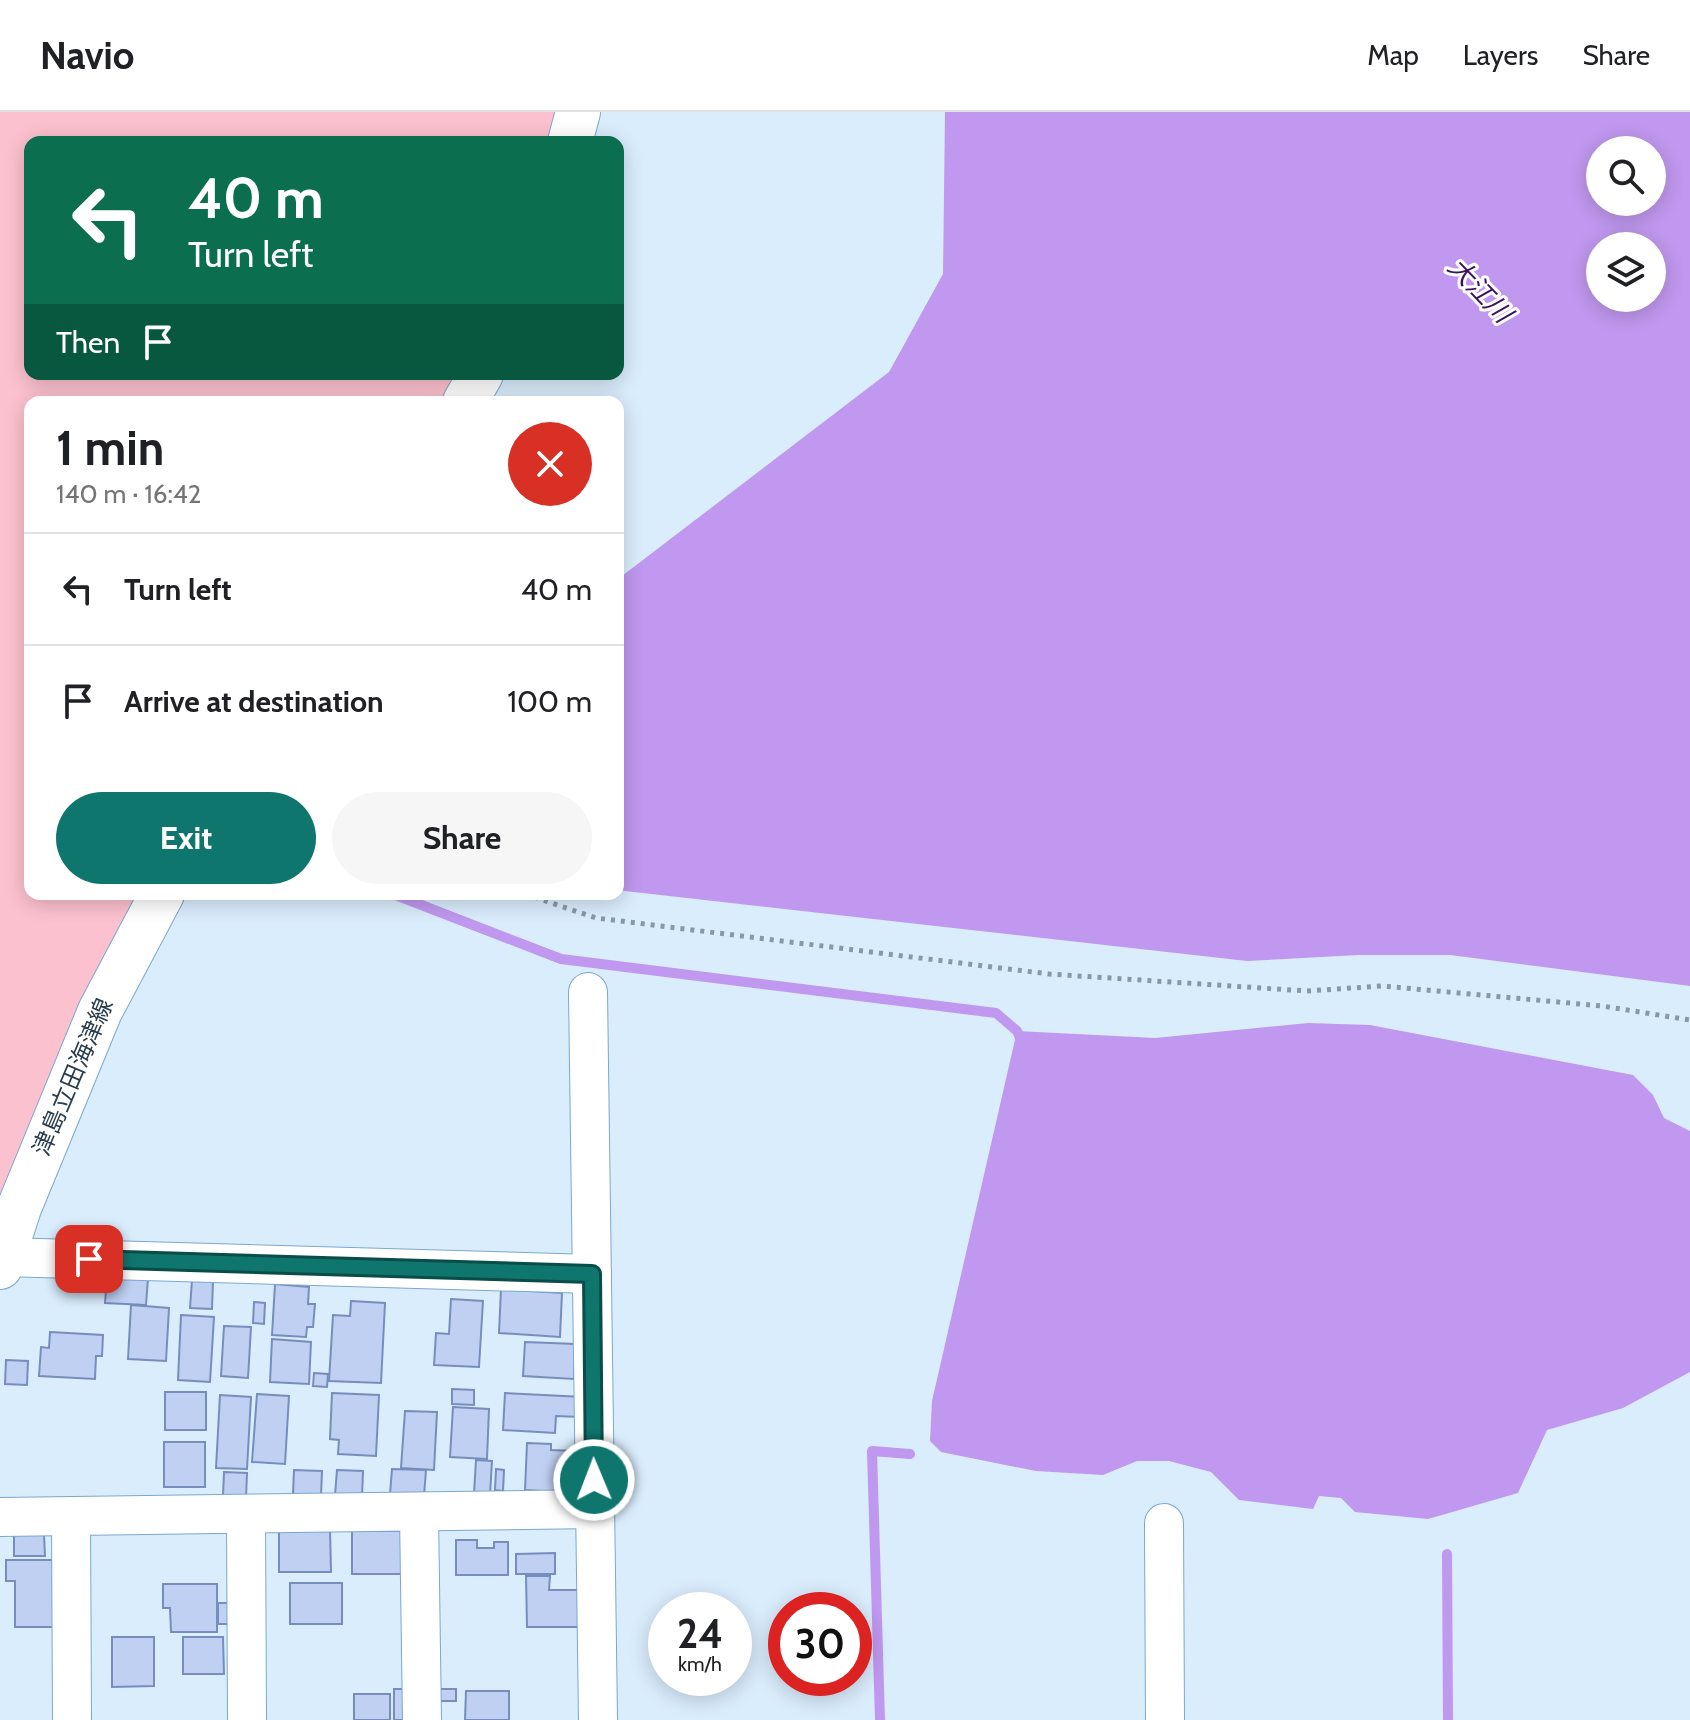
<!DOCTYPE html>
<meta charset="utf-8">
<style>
:root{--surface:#fff;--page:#f6f6f6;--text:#202124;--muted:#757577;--line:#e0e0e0;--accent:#0f766e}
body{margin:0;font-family:Cabin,"Noto Sans JP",sans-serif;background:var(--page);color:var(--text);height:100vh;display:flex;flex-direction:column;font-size:30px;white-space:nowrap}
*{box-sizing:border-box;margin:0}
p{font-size:26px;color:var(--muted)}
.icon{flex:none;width:44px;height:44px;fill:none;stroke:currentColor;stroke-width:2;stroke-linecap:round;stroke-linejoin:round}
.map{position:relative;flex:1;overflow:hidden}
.drawer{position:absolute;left:24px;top:284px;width:600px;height:504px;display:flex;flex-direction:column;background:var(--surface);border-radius:16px;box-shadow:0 4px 20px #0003}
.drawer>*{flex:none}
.guide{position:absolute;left:24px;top:24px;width:600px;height:244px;border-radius:16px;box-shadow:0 4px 20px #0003;background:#0b6e4f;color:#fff;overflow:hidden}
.controls{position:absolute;left:1586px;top:24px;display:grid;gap:16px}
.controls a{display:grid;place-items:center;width:80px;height:80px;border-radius:50%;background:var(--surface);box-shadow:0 4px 20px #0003;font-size:40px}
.speed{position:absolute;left:648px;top:1480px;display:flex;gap:16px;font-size:40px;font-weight:700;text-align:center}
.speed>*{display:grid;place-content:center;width:104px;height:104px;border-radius:50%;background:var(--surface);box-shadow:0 4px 20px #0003;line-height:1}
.speed small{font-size:20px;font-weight:400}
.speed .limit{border:12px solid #d22;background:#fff;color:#111}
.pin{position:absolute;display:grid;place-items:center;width:68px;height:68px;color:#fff;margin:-34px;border-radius:16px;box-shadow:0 4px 12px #0006}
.me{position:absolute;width:88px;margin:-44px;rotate:359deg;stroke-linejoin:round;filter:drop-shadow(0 0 6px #0008)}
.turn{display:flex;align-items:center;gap:28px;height:168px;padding:0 32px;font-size:36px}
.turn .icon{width:104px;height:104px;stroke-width:2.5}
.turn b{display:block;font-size:56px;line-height:68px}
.then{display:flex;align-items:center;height:76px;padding:0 32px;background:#0003;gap:16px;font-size:30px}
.round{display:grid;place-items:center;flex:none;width:84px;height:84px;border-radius:42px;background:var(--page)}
.overview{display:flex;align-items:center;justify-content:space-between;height:136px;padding:0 32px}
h1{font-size:48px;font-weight:800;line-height:60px}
.action{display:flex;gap:16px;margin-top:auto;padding:16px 32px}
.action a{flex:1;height:92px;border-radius:48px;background:var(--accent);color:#fff;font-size:32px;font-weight:800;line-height:92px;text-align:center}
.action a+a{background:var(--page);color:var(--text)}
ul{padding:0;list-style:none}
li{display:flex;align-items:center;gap:24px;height:112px;padding:0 32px;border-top:2px solid var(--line)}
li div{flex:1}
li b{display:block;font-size:30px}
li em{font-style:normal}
header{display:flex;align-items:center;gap:48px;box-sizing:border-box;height:112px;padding:0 40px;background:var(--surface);border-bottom:2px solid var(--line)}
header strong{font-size:38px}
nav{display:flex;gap:44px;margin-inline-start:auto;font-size:28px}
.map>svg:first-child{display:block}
</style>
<header>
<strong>Navio</strong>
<nav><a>Map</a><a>Layers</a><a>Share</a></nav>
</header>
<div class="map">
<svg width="1690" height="1608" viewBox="0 0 1690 1608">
<rect width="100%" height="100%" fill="#daedfd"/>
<!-- green -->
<polygon fill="#fcc1ce" points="0,0 556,0 549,30 30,30 30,262 459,262 443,290 30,290 30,782 140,782 0,1104"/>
<!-- water -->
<g fill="#c098ef" fill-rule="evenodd">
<path d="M 945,0 L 1690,0 L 1690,874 L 1450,843 L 1358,843 L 1247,849 L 625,779 L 618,777 L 618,467 L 889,260 L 943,162 ZM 1600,38 L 1652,38 L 1652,90 L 1600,90 ZM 1600,134 L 1652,134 L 1652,186 L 1600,186 Z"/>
<polygon points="1308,911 1370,913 1633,963 1653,983 1664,1006 1690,1019 1690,1260 1623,1296 1547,1318 1518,1381 1428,1407 1355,1400 1341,1386 1319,1384 1313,1397 1239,1388 1211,1360 1169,1349 1137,1349 1103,1363 1036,1359 941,1340 930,1329 932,1289 1017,919 1155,926"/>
</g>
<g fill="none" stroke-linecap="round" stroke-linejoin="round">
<!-- stream -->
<g stroke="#c098ef" stroke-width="10">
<polyline points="393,782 561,847 996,901 1017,919 1022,930"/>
<polyline points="1447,1442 1448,1608"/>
<polyline points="880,1608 872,1339 910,1342"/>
</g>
</g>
<!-- building -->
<g fill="#bfd0f2" stroke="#778dbc" stroke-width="2">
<polygon points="107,1164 148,1166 146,1193 105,1191"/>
<polygon points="192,1168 213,1169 212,1197 190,1196"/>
<polygon points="275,1172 309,1175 308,1192 315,1192 313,1215 307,1215 306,1225 272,1223"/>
<polygon points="501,1177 562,1181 560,1225 499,1221"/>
<polygon points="451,1187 483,1189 479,1255 434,1253 436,1221 449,1222"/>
<polygon points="351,1189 385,1191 381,1271 329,1269 333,1203 350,1204"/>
<polygon points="254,1190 265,1191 264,1212 253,1211"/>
<polygon points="131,1193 169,1196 166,1249 128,1247"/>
<polygon points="181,1203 214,1205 210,1270 178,1268"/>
<polygon points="224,1214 251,1215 248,1266 221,1264"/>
<polygon points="50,1220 103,1223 102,1244 96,1244 95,1267 39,1264 41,1235 49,1236"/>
<polygon points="272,1227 311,1230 309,1272 270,1270"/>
<polygon points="525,1230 576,1232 574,1267 523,1264"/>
<polygon points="6,1248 28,1249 27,1273 5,1272"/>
<polygon points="314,1261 328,1262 327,1275 313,1274"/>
<polygon points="452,1277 474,1278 474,1293 452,1292"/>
<rect x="165" y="1280" width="41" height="38"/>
<polygon points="332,1281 379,1283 376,1344 338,1342 339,1328 330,1327"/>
<polygon points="505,1281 583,1285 581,1305 556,1304 555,1321 503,1318"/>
<polygon points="257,1282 289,1284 285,1352 252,1350"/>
<polygon points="220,1283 251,1285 247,1357 216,1356"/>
<polygon points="453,1295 489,1297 487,1347 450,1345"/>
<polygon points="405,1299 437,1300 434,1358 401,1356"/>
<rect x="164" y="1330" width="41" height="45"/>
<polygon points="527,1331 551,1332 551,1338 575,1339 573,1381 525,1378"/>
<polygon points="476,1348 492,1349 490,1383 474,1382"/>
<polygon points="392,1357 426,1358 424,1384 390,1382"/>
<polygon points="496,1357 504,1358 503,1379 495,1378"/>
<polygon points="294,1358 322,1359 321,1384 293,1382"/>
<polygon points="337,1358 363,1359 362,1385 335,1383"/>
<polygon points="224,1360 247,1361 246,1386 223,1384"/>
<polygon points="279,1417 330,1417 331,1460 279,1460"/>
<rect x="352" y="1419" width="50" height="43"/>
<polygon points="14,1423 44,1423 45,1444 14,1444"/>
<polygon points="456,1428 477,1428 477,1436 494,1436 494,1430 508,1430 508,1463 456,1463"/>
<polygon points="555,1441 555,1462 516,1462 516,1442"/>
<polygon points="6,1448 58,1448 57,1515 15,1515 15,1469 6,1469"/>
<polygon points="526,1464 550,1464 549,1478 583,1478 584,1515 527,1515"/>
<rect x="290" y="1471" width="52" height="41"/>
<polygon points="163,1472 217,1472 217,1520 171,1520 170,1496 163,1496"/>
<rect x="218" y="1491" width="15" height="21"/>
<polygon points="112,1525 154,1525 154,1574 112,1575"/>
<polygon points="183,1525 223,1525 224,1562 183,1562"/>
<rect x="394" y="1577" width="15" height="31"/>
<rect x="437" y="1577" width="19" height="12"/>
<polygon points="466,1579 509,1579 509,1608 465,1608"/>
<rect x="354" y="1582" width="36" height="26"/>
</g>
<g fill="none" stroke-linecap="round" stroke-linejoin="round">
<!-- minor casing -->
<g stroke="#7aa8cf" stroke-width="40">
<g id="minor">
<polyline points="588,880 598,1608"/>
<polyline points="4,1145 592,1162"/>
<polyline points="419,1400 422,1608"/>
<polyline points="246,1402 247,1608"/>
<polyline points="71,1404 72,1608"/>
<polyline points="0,1405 595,1397"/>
<polyline points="1164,1411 1165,1608"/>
</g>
</g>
<!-- major casing -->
<g stroke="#7aa8cf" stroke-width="46">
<g id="major">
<polyline points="570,30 578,0"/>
<polyline points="465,290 481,262"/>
<polyline points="0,1155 19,1096 100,899 162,782"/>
</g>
</g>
<!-- path -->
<polyline stroke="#8599a9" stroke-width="5" stroke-dasharray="4 6" stroke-linecap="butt" points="525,782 596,806 1049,862 1307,879 1382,874 1602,894 1690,908"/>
<!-- minor -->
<use href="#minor" stroke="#fff" stroke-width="38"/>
<!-- major -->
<use href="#major" stroke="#fff" stroke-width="44"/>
</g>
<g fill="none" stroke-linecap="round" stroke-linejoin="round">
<!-- route casing -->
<g stroke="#0a4d48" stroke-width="20">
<polyline id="route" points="89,1147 592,1162 594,1368"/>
</g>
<!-- route -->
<use href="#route" stroke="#0f766e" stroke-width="14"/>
</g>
<g text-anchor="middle" stroke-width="6" stroke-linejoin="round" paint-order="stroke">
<!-- street labels -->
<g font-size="24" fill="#2a3e4e" stroke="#fff">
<text transform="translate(73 965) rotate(-67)" y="8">津島立田海津線</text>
</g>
<!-- water labels -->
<g font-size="26" font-style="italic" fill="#3c125e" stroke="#fff">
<text transform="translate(1480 178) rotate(46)" y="9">大江川</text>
</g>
</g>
</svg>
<div class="controls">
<a><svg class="icon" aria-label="search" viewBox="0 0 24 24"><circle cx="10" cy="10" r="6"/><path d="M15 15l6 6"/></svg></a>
<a><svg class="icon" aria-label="layers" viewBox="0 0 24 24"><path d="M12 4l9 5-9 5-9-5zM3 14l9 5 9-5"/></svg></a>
</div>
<div class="speed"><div>24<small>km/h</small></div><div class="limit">30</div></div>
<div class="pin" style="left:89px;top:1147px;background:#d93025"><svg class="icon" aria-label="arrive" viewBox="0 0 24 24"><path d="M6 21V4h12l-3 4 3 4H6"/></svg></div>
<svg class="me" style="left:594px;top:1368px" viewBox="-20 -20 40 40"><circle r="17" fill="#0f766e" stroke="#fff" stroke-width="3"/><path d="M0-11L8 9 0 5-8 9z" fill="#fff"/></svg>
<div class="guide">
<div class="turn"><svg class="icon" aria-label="left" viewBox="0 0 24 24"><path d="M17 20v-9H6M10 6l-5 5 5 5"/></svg><div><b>40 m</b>Turn left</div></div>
<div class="then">Then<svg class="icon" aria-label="arrive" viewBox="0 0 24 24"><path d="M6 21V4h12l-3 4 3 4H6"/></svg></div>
</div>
<section class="drawer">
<div class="overview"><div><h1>1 min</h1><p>140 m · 16:42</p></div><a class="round" style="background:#d93025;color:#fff"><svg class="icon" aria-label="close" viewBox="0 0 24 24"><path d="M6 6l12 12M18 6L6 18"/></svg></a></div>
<ul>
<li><svg class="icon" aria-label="left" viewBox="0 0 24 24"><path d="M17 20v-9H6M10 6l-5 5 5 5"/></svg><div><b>Turn left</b></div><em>40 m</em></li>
<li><svg class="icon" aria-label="arrive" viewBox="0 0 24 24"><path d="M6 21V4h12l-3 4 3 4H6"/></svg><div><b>Arrive at destination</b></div><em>100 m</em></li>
</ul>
<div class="action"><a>Exit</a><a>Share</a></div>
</section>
</div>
